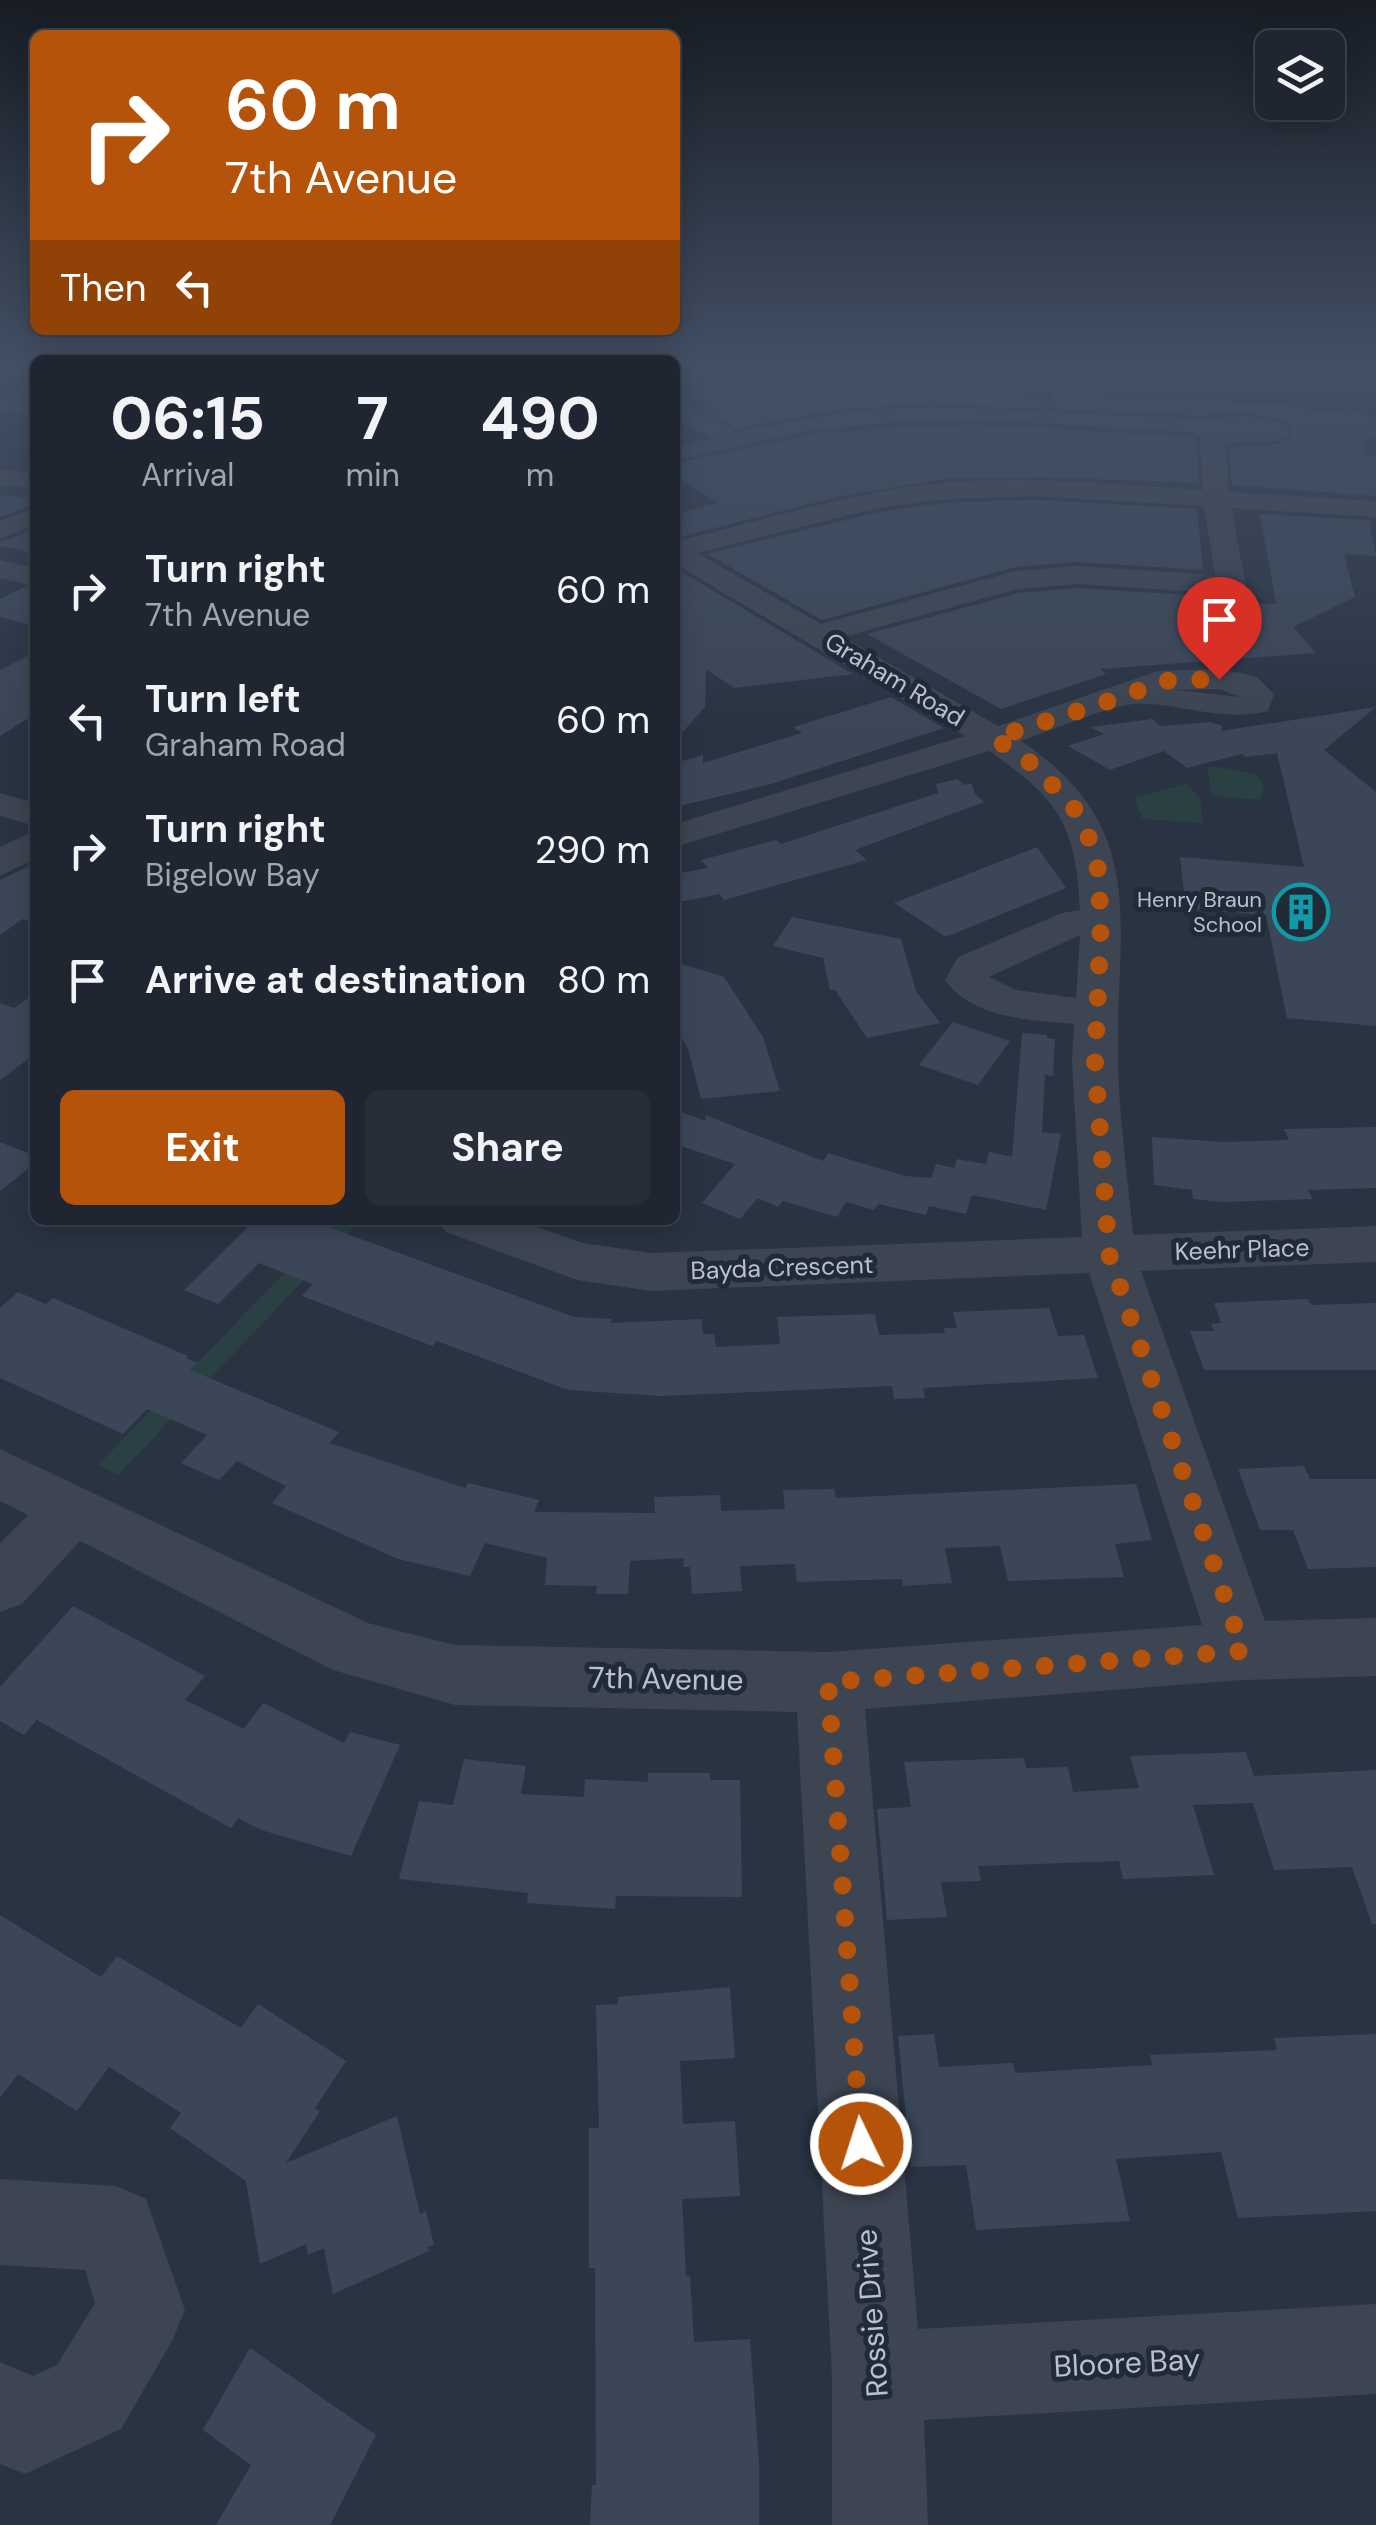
<!DOCTYPE html>
<style>
:root{--surface:#1f2632;--page:#272e3a;--text:#f1f3f6;--muted:#a1a5ac;--line:#3c434d;--accent:#b45309}
body{margin:0;font-family:"DM Sans",sans-serif;background:var(--page);color:var(--text);height:100vh;display:flex;flex-direction:column;font-size:38px;white-space:nowrap}
*{box-sizing:border-box;margin:0}
p{font-size:32px;color:var(--muted)}
.icon{flex:none;width:55px;height:55px;fill:none;stroke:currentColor;stroke-width:2;stroke-linecap:round;stroke-linejoin:round}
.map{position:relative;flex:1;overflow:hidden}
.sheet{position:absolute;left:30px;top:355px;width:650px;height:870px;display:flex;flex-direction:column;background:var(--surface);border-radius:15px;box-shadow:0 5px 25px #0003,0 0 0 2px var(--line)}
.sheet>*{flex:none}
.banner{position:absolute;left:30px;top:30px;width:650px;height:305px;border-radius:15px;box-shadow:0 5px 25px #0003,0 0 0 2px var(--line);background:#b45309;color:#fff;overflow:hidden}
.buttons{position:absolute;left:1255px;top:30px;display:grid;gap:20px}
.buttons a{display:grid;place-items:center;width:90px;height:90px;border-radius:15px;background:var(--surface);box-shadow:0 5px 25px #0003,0 0 0 2px var(--line);font-size:50px}
.pin{position:absolute;display:grid;place-items:center;width:85px;height:85px;color:#fff;margin:-102px -42px;border-radius:50% 50% 50% 0;rotate:-45deg;box-shadow:0 0 10px #0007}
.pin .icon{rotate:45deg}
.me{position:absolute;width:110px;margin:-55px;rotate:356deg;stroke-linejoin:round;filter:drop-shadow(0 0 8px #0008)}
.turn{display:flex;align-items:center;gap:35px;height:210px;padding:0 30px;font-size:45px}
.turn .icon{width:130px;height:130px;stroke-width:2.5}
.turn b{display:block;font-size:70px;line-height:85px}
.then{display:flex;align-items:center;height:95px;padding:0 30px;background:#0003;gap:20px;font-size:38px}
.eta{display:flex;justify-content:space-evenly;align-items:center;height:170px;text-align:center}
.eta b{font-size:60px;font-weight:700;line-height:70px}
.primary-button{display:flex;gap:20px;margin-top:auto;padding:20px 30px}
.primary-button a{flex:1;height:115px;border-radius:15px;background:var(--accent);color:#fff;font-size:40px;font-weight:700;line-height:115px;text-align:center}
.primary-button a+a{background:var(--page);color:var(--text)}
ul{padding:0;list-style:none}
li{display:flex;align-items:center;gap:30px;height:130px;padding:0 30px}
li div{flex:1}
li b{display:block;font-size:38px}
li em{font-style:normal}
.map>svg:first-child{display:block}
</style>
<div class="map">
<svg width="1376" height="2525" viewBox="0 0 1376 2525">
<rect width="100%" height="100%" fill="#293342"/>
<!-- green -->
<g fill="#2b4043">
<polygon points="801,371 1376,371 1376,405 1362,404"/>
<polygon points="1214,766 1257,774 1264,785 1260,800 1212,796 1207,768"/>
<polygon points="1186,784 1200,799 1203,823 1142,819 1134,798"/>
<polygon points="336,1220 361,1220 118,1475 98,1465"/>
</g>
<!-- building -->
<g fill="#3b4758">
<polygon points="741,378 755,384 799,378 813,387 885,387 884,381 921,381 923,385 988,390 1000,388 1051,409 929,403 840,409 738,428 712,415 719,414 705,407 712,406 695,397 705,395 690,388"/>
<polygon points="1052,390 1098,392 1099,398 1287,405 1325,414 1348,409 1376,419 1376,435 1361,442 1367,449 1363,454 1376,458 1376,496 1232,485 1229,447 1279,444 1292,435 1287,421 1247,412 1201,415 1056,409"/>
<polygon points="973,425 1193,437 1196,440 1199,483 1041,477 943,479 841,496 675,538 675,514 719,503 675,477 675,464 819,433"/>
<polygon points="0,495 35,498 35,504 0,517"/>
<polygon points="1035,500 1197,509 1203,570 1077,562 1016,567 822,620 707,554 879,512 945,503"/>
<polygon points="1260,514 1369,520 1376,556 1344,554 1355,597 1293,627 1316,653 1100,669 1106,674 1001,709 867,634 1019,593 1077,588 1206,596 1207,603 1276,604"/>
<polygon points="35,529 35,553 0,546 0,542"/>
<polygon points="675,568 853,674 734,688 706,669 705,707 675,741"/>
<polygon points="24,587 35,589 35,626 0,617 0,599"/>
<polygon points="35,652 35,714 0,736 0,670"/>
<polygon points="891,697 944,728 771,784 675,807 675,763 703,755 703,763 802,733 793,727"/>
<polygon points="1376,707 1324,750 1376,792 1376,1026 1287,1018 1266,915 1186,908 1180,857 1304,867 1277,753 1245,757 1242,754 1187,768 1164,751 1110,770 1068,746 1104,734 1090,727 1153,719 1160,726 1210,722 1223,726 1221,731"/>
<polygon points="958,779 964,785 971,783 975,794 984,802 855,850 867,860 724,900 719,894 675,903 675,874 708,868 701,860 776,840 781,844 938,793 936,784"/>
<polygon points="1037,847 1066,888 946,937 894,903"/>
<polygon points="35,863 35,923 23,919 0,935 0,880"/>
<polygon points="792,917 901,939 916,991 940,1023 867,1038 835,990 830,990 823,958 773,946"/>
<polygon points="675,962 724,977 763,1037 780,1091 701,1099 688,1049 675,1026"/>
<polygon points="35,993 35,1054 0,1080 0,1003 14,1008"/>
<polygon points="953,1022 1010,1041 978,1085 919,1065"/>
<polygon points="1022,1033 1047,1035 1047,1038 1055,1039 1053,1076 1045,1075 1042,1132 1061,1134 1046,1210 972,1195 966,1214 929,1206 926,1215 878,1204 874,1210 846,1202 837,1217 783,1201 778,1207 758,1198 740,1219 702,1203 735,1164 675,1144 675,1110 706,1121 705,1115 823,1161 828,1153 905,1176 931,1178 936,1164 954,1168 957,1159 986,1164 989,1152 1012,1157"/>
<polygon points="1376,1127 1376,1188 1308,1190 1313,1199 1223,1202 1193,1199 1192,1190 1154,1185 1152,1137 1223,1142 1289,1140 1284,1129"/>
<polygon points="0,1142 35,1156 35,1163 0,1191"/>
<polygon points="255,1220 309,1220 574,1317 612,1319 611,1323 702,1319 703,1334 714,1334 716,1347 780,1344 777,1317 875,1314 879,1335 945,1333 944,1328 957,1328 953,1312 1049,1308 1058,1336 1084,1335 1098,1378 923,1388 925,1398 894,1399 892,1386 661,1396 568,1390 437,1341 432,1346 302,1296 313,1284 259,1263 218,1304 184,1290"/>
<polygon points="18,1292 46,1304 53,1298 188,1356 186,1358 197,1363 190,1370 339,1432 330,1443 465,1488 468,1483 539,1500 534,1512 655,1513 654,1497 720,1495 721,1511 785,1509 783,1490 834,1489 836,1498 1136,1484 1152,1540 1115,1544 1124,1577 1008,1581 1000,1546 945,1548 952,1583 903,1586 902,1579 797,1582 795,1564 740,1566 742,1591 692,1594 690,1567 684,1567 683,1558 630,1561 628,1594 596,1594 597,1586 545,1585 547,1558 485,1543 470,1576 398,1559 272,1503 286,1486 237,1461 219,1480 181,1463 207,1435 147,1409 123,1434 0,1378 0,1308"/>
<polygon points="1308,1299 1311,1305 1376,1303 1376,1370 1204,1370 1190,1331 1214,1331 1211,1324 1221,1323 1214,1303"/>
<polygon points="1304,1466 1310,1479 1376,1479 1376,1567 1308,1569 1293,1530 1260,1530 1238,1469"/>
<polygon points="73,1606 205,1676 185,1700 244,1729 263,1703 344,1743 350,1732 400,1745 351,1856 261,1830 238,1818 231,1828 37,1720 24,1735 0,1721 0,1687"/>
<polygon points="1246,1752 1254,1776 1376,1770 1376,1924 1372,1924 1352,1867 1274,1870 1253,1803 1193,1805 1214,1875 1123,1879 1119,1861 978,1866 981,1881 941,1882 947,1917 887,1920 877,1809 911,1807 904,1762 1024,1758 1026,1768 1068,1767 1073,1792 1139,1788 1130,1756"/>
<polygon points="464,1759 526,1766 521,1794 584,1797 585,1779 648,1782 648,1773 710,1773 710,1780 740,1780 742,1897 616,1896 615,1909 527,1903 528,1893 399,1879 419,1801 453,1805"/>
<polygon points="0,1915 101,1977 117,1956 241,2028 258,2004 346,2061 315,2108 320,2111 286,2163 397,2116 420,2214 426,2211 434,2245 428,2247 429,2251 333,2294 324,2248 308,2255 306,2244 260,2264 246,2181 170,2128 181,2113 109,2067 77,2111 18,2074 0,2098"/>
<polygon points="730,1987 735,2058 680,2061 683,2124 735,2121 740,2196 682,2199 686,2276 690,2276 694,2342 750,2339 759,2462 759,2525 590,2525 592,2485 596,2485 595,2268 589,2268 589,2128 599,2128 596,2005 618,2004 618,1997"/>
<polygon points="934,2034 939,2067 1013,2063 1015,2073 1152,2065 1150,2055 1277,2050 1274,2038 1376,2034 1376,2211 1238,2218 1221,2152 1116,2159 1130,2221 976,2230 966,2165 911,2167 898,2036"/>
<polygon points="250,2348 376,2435 330,2525 216,2525 251,2465 203,2430"/>
</g>
<g fill="none" stroke-linecap="round" stroke-linejoin="round">
<!-- minor -->
<g fill="#3d4552" fill-rule="evenodd">
<polygon points="0,398 35,400 35,414 0,412"/>
<path d="M 675,402 L 738,432 L 840,413 L 929,407 L 1201,419 L 1247,416 L 1286,425 L 1289,434 L 1277,441 L 1225,443 L 1229,492 L 1376,501 L 1376,517 L 1231,508 L 1246,585 L 1241,591 L 1231,594 L 1077,584 L 1018,589 L 843,637 L 998,726 L 1158,671 L 1219,669 L 1245,674 L 1257,677 L 1274,694 L 1268,711 C 1218,723 1182,702 1134,704 C 1107,706 1050,731 1021,741 C 1153,829 1115,925 1118,1061 C 1119,1119 1128,1177 1133,1235 L 1376,1226 L 1376,1262 L 1141,1271 L 1265,1621 L 1376,1618 L 1376,1676 L 1243,1680 L 865,1709 L 918,2329 L 1376,2304 L 1376,2394 L 924,2420 L 928,2525 L 832,2525 L 832,2377 L 797,1712 L 455,1705 L 333,1670 L 80,1541 L 22,1604 L 0,1612 L 0,1543 L 28,1515 L 0,1501 L 0,1449 L 368,1623 L 455,1645 L 829,1652 L 1202,1625 L 1089,1273 L 651,1291 L 577,1280 L 446,1232 L 438,1220 L 517,1220 L 583,1243 L 651,1253 L 1082,1237 L 1072,1062 L 1074,1024 C 1031,1020 972,1019 945,980 L 958,957 L 1062,913 L 1080,910 C 1076,826 1059,799 989,751 L 675,847 L 675,824 L 965,736 L 675,564 L 675,542 C 763,520 853,492 943,483 C 1029,475 1117,485 1203,490 L 1200,438 L 1194,433 C 1077,425 958,414 840,427 C 783,433 730,449 675,461 L 675,447 L 713,438 L 675,418 ZM 1035,496 L 1204,506 L 1215,575 L 1077,566 L 1016,571 L 821,624 L 697,553 L 878,508 L 945,499 ZM 1219,689 L 1241,697 L 1176,690 ZM 1080,935 L 1076,998 L 1016,990 L 989,977 Z"/>
<polygon points="0,470 35,472 35,488 0,486"/>
<polygon points="35,507 35,525 0,539 0,521"/>
<polygon points="0,560 35,568 35,586 0,578"/>
<polygon points="0,793 35,803 35,826 0,816"/>
<polygon points="35,831 35,859 0,876 0,847"/>
<polygon points="0,2179 116,2186 146,2199 185,2310 172,2341 121,2429 25,2474 0,2464 0,2362 33,2376 57,2365 95,2303 85,2270 0,2265"/>
</g>
</g>
<!-- sky -->
<linearGradient id="sky" x2="0" y2="1"><stop stop-color="#171c24"/><stop offset="0.51" stop-color="#435065"/><stop offset="1" stop-color="#435065" stop-opacity="0"/></linearGradient>
<rect width="1376" height="725" fill="url(#sky)"/>
<g fill="none" stroke-linecap="round" stroke-linejoin="round">
<!-- route -->
<polyline stroke="#b45309" stroke-width="18" stroke-dasharray="0 32.4" points="861,2144 828,1682 1243,1651 1109,1254 1095,1062 1101,921 1097,858 1079,814 1035,766 994,738 1131,694 1158,681 1219,679"/>
</g>
<!-- icons -->
<defs>
<g id="building-ring" transform="scale(2.875)"><circle r="9.5" fill="#212a37" stroke="#0f9aa8" stroke-width="1.5"/><path d="M-4-6H4V6H1V3H-1V6H-4ZM-2.5-4.3h1.7v1.8h-1.7ZM.8-4.3h1.7v1.8H.8ZM-2.5-1h1.7V.8h-1.7ZM.8-1h1.7V.8H.8Z" fill="#0f9aa8"/></g>
</defs>
<g fill-rule="evenodd">
<use href="#building-ring" x="1301" y="912"/>
</g>
<g text-anchor="middle" stroke-width="10" stroke-linejoin="round" paint-order="stroke">
<!-- far-poi labels -->
<g font-size="22" fill="#bac1cc" stroke="#212a37" text-anchor="end">
<text x="1262" y="907">Henry Braun<tspan x="1262" dy="25">School</tspan></text>
</g>
<!-- street labels -->
<g font-size="25" fill="#bac1cc" stroke="#212a37">
<text transform="translate(895 679) rotate(31)" y="9">Graham Road</text>
<text transform="translate(1242 1249) rotate(-2)" y="9">Keehr Place</text>
<text transform="translate(782 1267) rotate(-2)" y="9">Bayda Crescent</text>
</g>
<!-- near-street labels -->
<g font-size="30" fill="#bac1cc" stroke="#212a37">
<text transform="translate(666 1679) rotate(1)" y="10">7th Avenue</text>
<text transform="translate(872 2313) rotate(-94)" y="10">Rossie Drive</text>
<text transform="translate(1127 2363) rotate(-3)" y="10">Bloore Bay</text>
</g>
</g>
</svg>
<div class="buttons">
<a><svg class="icon" aria-label="layers" viewBox="0 0 24 24"><path d="M12 4l9 5-9 5-9-5zM3 14l9 5 9-5"/></svg></a>
</div>
<div class="pin" style="left:1219px;top:679px;background:#d93025"><svg class="icon" aria-label="arrive" viewBox="0 0 24 24"><path d="M6 21V4h12l-3 4 3 4H6"/></svg></div>
<svg class="me" style="left:861px;top:2144px" viewBox="-20 -20 40 40"><circle r="17" fill="#b45309" stroke="#fff" stroke-width="3"/><path d="M0-11L8 9 0 5-8 9z" fill="#fff"/></svg>
<div class="banner">
<div class="turn"><svg class="icon" aria-label="right" viewBox="0 0 24 24"><path d="M7 20v-9h11M14 6l5 5-5 5"/></svg><div><b>60 m</b>7th Avenue</div></div>
<div class="then">Then<svg class="icon" aria-label="left" viewBox="0 0 24 24"><path d="M17 20v-9H6M10 6l-5 5 5 5"/></svg></div>
</div>
<section class="sheet">
<div class="eta">
<div><b>06:15</b><p>Arrival</p></div>
<div><b>7</b><p>min</p></div>
<div><b>490</b><p>m</p></div>
</div>
<ul>
<li><svg class="icon" aria-label="right" viewBox="0 0 24 24"><path d="M7 20v-9h11M14 6l5 5-5 5"/></svg><div><b>Turn right</b><p>7th Avenue</p></div><em>60 m</em></li>
<li><svg class="icon" aria-label="left" viewBox="0 0 24 24"><path d="M17 20v-9H6M10 6l-5 5 5 5"/></svg><div><b>Turn left</b><p>Graham Road</p></div><em>60 m</em></li>
<li><svg class="icon" aria-label="right" viewBox="0 0 24 24"><path d="M7 20v-9h11M14 6l5 5-5 5"/></svg><div><b>Turn right</b><p>Bigelow Bay</p></div><em>290 m</em></li>
<li><svg class="icon" aria-label="arrive" viewBox="0 0 24 24"><path d="M6 21V4h12l-3 4 3 4H6"/></svg><div><b>Arrive at destination</b></div><em>80 m</em></li>
</ul>
<div class="primary-button"><a>Exit</a><a>Share</a></div>
</section>
</div>
